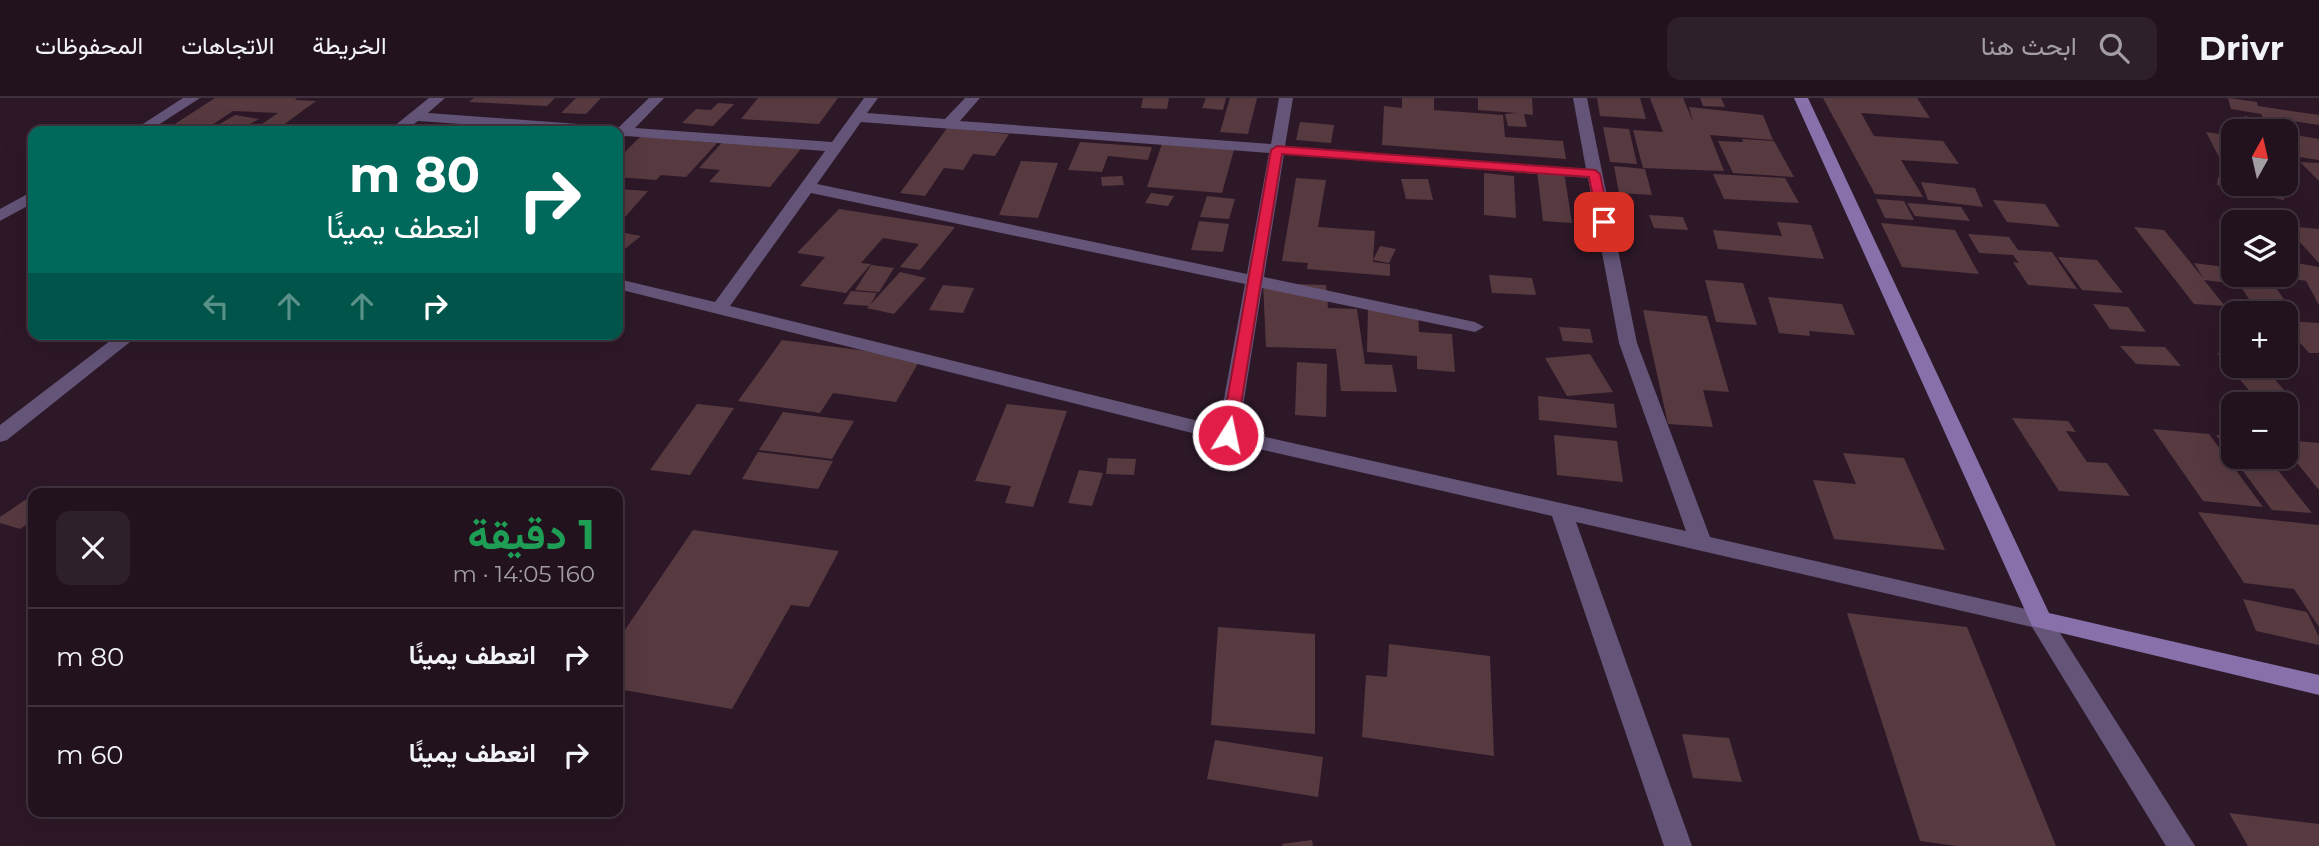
<!DOCTYPE html>
<html lang="ar">
<meta charset="utf-8">
<style>
:root{--surface:#22121e;--page:#2e202b;--text:#f1f3f6;--muted:#a29ea4;--line:#3f323c}
body{margin:0;font-family:Montserrat,Vazirmatn,sans-serif;background:var(--page);color:var(--text);direction:rtl;height:100vh;display:flex;flex-direction:column;font-size:26px;white-space:nowrap}
*{box-sizing:border-box;margin:0}
p{font-size:23px;color:var(--muted)}
.icon{flex:none;width:38px;height:38px;fill:none;stroke:currentColor;stroke-width:2;stroke-linecap:round;stroke-linejoin:round}
.map{position:relative;flex:1;overflow:hidden;direction:ltr}
.panel{position:absolute;left:28px;top:390px;width:595px;height:329px;display:flex;flex-direction:column;background:var(--surface);border-radius:14px;box-shadow:0 7px 28px #0002,0 0 0 2px var(--line);direction:rtl}
.panel>*{flex:none}
.guide{position:absolute;left:28px;top:28px;width:595px;height:214px;border-radius:14px;box-shadow:0 7px 28px #0002,0 0 0 2px var(--line);direction:rtl;background:#00695c;color:#fff;overflow:hidden}
.needle{width:46px;rotate:8deg}
.fabs{position:absolute;left:2221px;top:21px;display:grid;gap:14px}
.fabs a{display:grid;place-items:center;width:77px;height:77px;border-radius:14px;background:var(--surface);box-shadow:0 7px 28px #0002,0 0 0 2px var(--line);font-size:35px}
.pin{position:absolute;display:grid;place-items:center;width:60px;height:60px;color:#fff;margin:-30px;border-radius:14px;box-shadow:0 4px 10px #0006}
.me{position:absolute;width:77px;margin:-38px;rotate:10deg;stroke-linejoin:round;filter:drop-shadow(0 0 5px #0008)}
.turn{display:flex;align-items:center;gap:24px;height:147px;padding:0 28px;font-size:32px}
.turn .icon{width:91px;height:91px;stroke-width:2.5}
.turn b{display:block;font-size:49px;line-height:60px}
.lanes{display:flex;align-items:center;height:66px;padding:0 28px;background:#0003;justify-content:center;gap:35px;direction:ltr}
.lanes .off{opacity:.35}
.round{display:grid;place-items:center;flex:none;width:74px;height:74px;border-radius:14px;background:var(--page)}
.overview{display:flex;align-items:center;justify-content:space-between;height:119px;padding:0 28px}
h1{font-size:42px;font-weight:700;line-height:52px;color:#1e9e55}
ul{padding:0;list-style:none}
li{display:flex;align-items:center;gap:21px;height:98px;padding:0 28px;border-top:2px solid var(--line)}
li div{flex:1}
li b{display:block;font-size:26px}
li em{font-style:normal}
header{display:flex;align-items:center;gap:42px;box-sizing:border-box;height:98px;padding:0 35px;background:var(--surface);border-bottom:2px solid var(--line)}
header strong{font-size:33px}
nav{display:flex;gap:38px;margin-inline-start:auto;font-size:24px}
.search{width:490px;height:63px;background:var(--page);display:flex;align-items:center;gap:18px;box-sizing:border-box;padding:0 24px;border-radius:14px;color:var(--muted);font-size:26px}
.map>svg:first-child{display:block}
</style>
<header>
<strong>Drivr</strong>
<div class="search"><svg class="icon" aria-label="search" viewBox="0 0 24 24"><circle cx="10" cy="10" r="6"/><path d="M15 15l6 6"/></svg>ابحث هنا</div>
<nav><a>الخريطة</a><a>الاتجاهات</a><a>المحفوظات</a></nav>
</header>
<div class="map">
<svg width="2319" height="748" viewBox="0 0 2319 748">
<rect width="100%" height="100%" fill="#2d1828"/>
<!-- building -->
<g fill="#573a40">
<polygon points="215,0 297,0 295,2 316,3 275,33 252,33 278,15 233,13 203,33 164,33"/>
<polygon points="474,0 555,0 547,8 469,4"/>
<polygon points="576,0 601,0 586,16 561,15"/>
<polygon points="758,0 838,0 819,26 741,21"/>
<polygon points="1143,0 1169,0 1167,11 1141,10"/>
<polygon points="1206,0 1226,0 1223,12 1202,10"/>
<polygon points="1230,0 1257,0 1248,36 1220,34"/>
<polygon points="1402,0 1434,0 1434,12 1503,17 1505,39 1563,43 1566,61 1382,47 1384,8 1402,10"/>
<polygon points="1478,0 1532,0 1533,17 1524,16 1527,29 1508,28 1505,16 1517,15 1478,12"/>
<polygon points="1597,0 1640,0 1646,21 1600,18"/>
<polygon points="1650,0 1683,0 1693,24 1689,9 1763,17 1773,42 1710,37 1724,73 1643,70 1633,32 1663,34"/>
<polygon points="1700,0 1721,0 1725,9 1703,8"/>
<polygon points="1823,0 1917,0 1930,20 1861,15 1874,38 1943,43 1959,66 1901,62 1923,99 1875,96"/>
<polygon points="2228,0 2257,4 2258,8 2319,17 2319,27 2286,22 2295,37 2319,41 2319,62 2286,57 2286,33 2270,33 2261,16 2231,11"/>
<polygon points="718,5 734,6 713,28 682,25 696,11 711,12"/>
<polygon points="235,17 259,21 237,33 208,33"/>
<polygon points="2244,18 2262,21 2262,33 2244,33"/>
<polygon points="1300,24 1334,27 1331,45 1296,42"/>
<polygon points="1603,29 1629,31 1637,66 1610,64"/>
<polygon points="947,30 1009,36 995,58 973,56 963,72 944,70 925,98 900,95"/>
<polygon points="2206,34 2233,38 2233,61 2219,59"/>
<polygon points="641,38 717,45 686,79 661,77 656,82 618,79 618,61"/>
<polygon points="726,40 804,47 770,89 709,84 720,72 699,70"/>
<polygon points="1742,41 1774,43 1794,79 1733,75 1718,43 1743,44"/>
<polygon points="1163,43 1235,48 1222,95 1147,89"/>
<polygon points="1080,44 1152,49 1148,62 1108,58 1102,74 1068,72"/>
<polygon points="1021,63 1058,65 1038,120 999,117"/>
<polygon points="2300,64 2319,65 2319,83"/>
<polygon points="1614,68 1645,71 1652,97 1619,95"/>
<polygon points="1537,72 1564,74 1572,125 1543,123"/>
<polygon points="1484,75 1514,78 1516,120 1484,117"/>
<polygon points="1713,76 1785,80 1799,105 1724,101"/>
<polygon points="1122,78 1124,87 1102,88 1101,79"/>
<polygon points="2218,79 2233,83 2233,86 2247,86 2247,94 2217,87"/>
<polygon points="1296,80 1326,82 1318,129 1375,133 1373,162 1380,148 1396,151 1389,165 1373,162 1373,164 1390,166 1390,178 1307,171 1308,165 1282,163"/>
<polygon points="1401,81 1428,81 1433,102 1406,101"/>
<polygon points="1921,84 1975,90 1983,109 1928,102"/>
<polygon points="2249,86 2283,86 2284,102 2250,95"/>
<polygon points="618,91 648,93 618,127"/>
<polygon points="1151,95 1174,98 1168,108 1145,105"/>
<polygon points="1207,98 1235,101 1229,121 1200,119"/>
<polygon points="1876,101 1904,103 1914,122 1885,120"/>
<polygon points="1993,102 2045,106 2060,129 2007,124"/>
<polygon points="1907,105 1961,109 1970,123 1915,118"/>
<polygon points="839,111 955,129 920,172 900,169 919,146 883,140 861,165 871,166 846,195 800,188 825,159 797,155"/>
<polygon points="1649,117 1683,119 1688,132 1654,130"/>
<polygon points="1199,123 1229,126 1223,154 1191,152"/>
<polygon points="1777,124 1811,127 1824,161 1718,151 1713,132 1782,138"/>
<polygon points="1881,125 1955,132 1979,176 1902,169"/>
<polygon points="2286,128 2319,131 2319,165 2286,129"/>
<polygon points="2134,129 2164,132 2204,181 2194,165 2225,169 2236,186 2204,182 2225,208 2194,206"/>
<polygon points="620,134 641,138 620,155 618,154 618,136"/>
<polygon points="1968,136 2009,139 2018,152 2052,154 2077,191 2028,187 2013,164 2019,165 2013,157 1979,155"/>
<polygon points="2058,159 2097,162 2123,195 2082,192"/>
<polygon points="2286,163 2319,169 2319,207 2306,183 2278,178 2286,177"/>
<polygon points="871,167 894,170 879,194 855,192"/>
<polygon points="900,174 926,180 894,216 867,210 869,208 843,206 851,193 877,195 870,207"/>
<polygon points="1489,177 1532,180 1536,197 1492,195"/>
<polygon points="2233,177 2269,180 2296,218 2257,213"/>
<polygon points="1705,182 1743,185 1757,227 1716,224"/>
<polygon points="1263,185 1326,187 1328,210 1357,211 1365,266 1392,267 1397,294 1341,293 1336,251 1266,249"/>
<polygon points="943,187 974,190 963,215 929,212"/>
<polygon points="1768,199 1842,206 1855,237 1809,233 1810,238 1779,235"/>
<polygon points="2093,206 2128,209 2146,234 2110,231"/>
<polygon points="1368,208 1418,211 1419,234 1452,236 1455,274 1417,271 1417,258 1367,254"/>
<polygon points="1643,212 1707,218 1729,294 1703,292 1713,329 1668,326"/>
<polygon points="2286,223 2319,225 2319,255 2309,255 2286,229"/>
<polygon points="1559,229 1590,231 1593,245 1563,243"/>
<polygon points="782,242 921,260 896,304 833,295 820,315 738,303"/>
<polygon points="2120,248 2165,249 2181,268 2136,266"/>
<polygon points="2217,255 2233,256 2233,268 2263,268 2292,301 2254,298"/>
<polygon points="1590,256 1613,294 1567,298 1545,260"/>
<polygon points="1297,264 1327,266 1326,319 1295,317"/>
<polygon points="1538,298 1614,306 1617,330 1539,322"/>
<polygon points="697,306 734,310 690,377 650,372"/>
<polygon points="1007,306 1067,313 1033,409 1005,405 1011,388 975,383"/>
<polygon points="783,314 854,323 832,361 759,352"/>
<polygon points="2012,320 2068,323 2076,334 2066,333 2087,364 2107,365 2130,398 2059,393"/>
<polygon points="2153,331 2209,336 2263,409 2203,403"/>
<polygon points="1554,337 1617,343 1623,384 1557,377"/>
<polygon points="2216,337 2233,338 2233,359 2286,359 2286,342 2319,345 2319,392 2297,365 2270,362 2312,415 2272,412"/>
<polygon points="758,354 833,363 818,391 742,381"/>
<polygon points="1843,355 1904,360 1945,452 1834,441 1813,382 1856,386"/>
<polygon points="1108,360 1136,361 1134,377 1106,376"/>
<polygon points="1079,372 1103,375 1092,408 1068,405"/>
<polygon points="28,400 33,402 33,422 20,431 0,425 0,419"/>
<polygon points="2198,414 2319,427 2319,529 2294,491 2244,485"/>
<polygon points="693,432 839,453 809,509 791,507 732,611 618,591 618,542"/>
<polygon points="2243,501 2307,514 2319,539 2319,547 2256,533"/>
<polygon points="1847,515 1967,529 2056,748 1957,748 1920,743"/>
<polygon points="1218,529 1315,536 1315,636 1211,627"/>
<polygon points="1389,546 1490,558 1494,658 1362,639 1366,577 1387,579"/>
<polygon points="1682,636 1729,640 1742,684 1693,680"/>
<polygon points="1215,642 1323,659 1318,699 1207,681"/>
<polygon points="2229,715 2319,726 2319,748 2248,748"/>
<polygon points="1312,742 1313,748 1283,748 1282,746"/>
</g>
<g fill="none" stroke-linecap="round" stroke-linejoin="round">
<!-- street -->
<g fill="#635478" fill-rule="evenodd">
<polygon points="183,0 200,0 149,33 132,33"/>
<path d="M 429,0 L 445,0 L 428,15 L 619,29 L 649,0 L 664,0 L 635,30 L 832,44 L 864,0 L 878,0 L 867,15 L 945,21 L 965,0 L 980,0 L 960,23 L 1271,46 L 1279,0 L 1293,0 L 1285,48 L 1586,71 L 1573,0 L 1587,0 L 1637,245 L 1710,439 L 2048,516 L 2195,748 L 2166,748 L 2032,529 L 1576,424 L 1692,748 L 1664,748 L 1552,418 L 1228,344 L 618,191 L 618,181 L 715,204 L 825,53 L 626,38 L 618,42 L 618,33 L 562,33 L 418,23 L 404,33 L 388,33 ZM 861,24 L 1269,55 L 1247,176 L 817,86 ZM 1284,56 L 1588,80 L 1619,245 L 1686,433 L 1239,333 L 1262,190 L 1475,234 L 1484,229 L 1475,224 L 1264,179 ZM 811,95 L 1245,186 L 1219,328 L 730,208 Z"/>
<polygon points="33,93 33,105 0,123 0,111"/>
<polygon points="119,236 140,236 7,342 0,344 0,327"/>
</g>
<!-- secondary -->
<polygon fill="#8870aa" fill-rule="evenodd" points="1794,0 1808,0 2049,515 2319,577 2319,597 2032,528"/>
</g>
<!-- route -->
<polygon fill="#e11d48" stroke="#92132f" stroke-width="2" points="1277,48 1595,72 1600,76 1610,124 1604,128 1598,124 1589,79 1282,56 1236,337 1228,342 1221,337 1271,52"/>
</svg>
<div class="fabs">
<a><svg class="needle" viewBox="-14 -14 28 28"><path d="M0-13l5 13h-10z" fill="#e53935"/><path d="M0 13l5-13h-10z" fill="#a29ea4"/></svg></a>
<a><svg class="icon" aria-label="layers" viewBox="0 0 24 24"><path d="M12 4l9 5-9 5-9-5zM3 14l9 5 9-5"/></svg></a>
<a>+</a>
<a>−</a>
</div>
<div class="pin" style="left:1604px;top:124px;background:#d93025"><svg class="icon" aria-label="arrive" viewBox="0 0 24 24"><path d="M6 21V4h12l-3 4 3 4H6"/></svg></div>
<svg class="me" style="left:1228px;top:337px" viewBox="-20 -20 40 40"><circle r="17" fill="#e11d48" stroke="#fff" stroke-width="3"/><path d="M0-11L8 9 0 5-8 9z" fill="#fff"/></svg>
<div class="guide">
<div class="turn"><svg class="icon" aria-label="right" viewBox="0 0 24 24"><path d="M7 20v-9h11M14 6l5 5-5 5"/></svg><div><b>80 m</b>انعطف يمينًا</div></div>
<div class="lanes"><svg class="icon off" aria-label="left" viewBox="0 0 24 24"><path d="M17 20v-9H6M10 6l-5 5 5 5"/></svg><svg class="icon off" aria-label="ahead" viewBox="0 0 24 24"><path d="M12 20V5M6 11l6-6 6 6"/></svg><svg class="icon off" aria-label="ahead" viewBox="0 0 24 24"><path d="M12 20V5M6 11l6-6 6 6"/></svg><svg class="icon" aria-label="right" viewBox="0 0 24 24"><path d="M7 20v-9h11M14 6l5 5-5 5"/></svg></div>
</div>
<section class="panel">
<div class="overview"><div><h1>1 دقيقة</h1><p>160 m · 14:05</p></div><a class="round"><svg class="icon" aria-label="close" viewBox="0 0 24 24"><path d="M6 6l12 12M18 6L6 18"/></svg></a></div>
<ul>
<li><svg class="icon" aria-label="right" viewBox="0 0 24 24"><path d="M7 20v-9h11M14 6l5 5-5 5"/></svg><div><b>انعطف يمينًا</b></div><em>80 m</em></li>
<li><svg class="icon" aria-label="right" viewBox="0 0 24 24"><path d="M7 20v-9h11M14 6l5 5-5 5"/></svg><div><b>انعطف يمينًا</b></div><em>60 m</em></li>
</ul>
</section>
</div>
